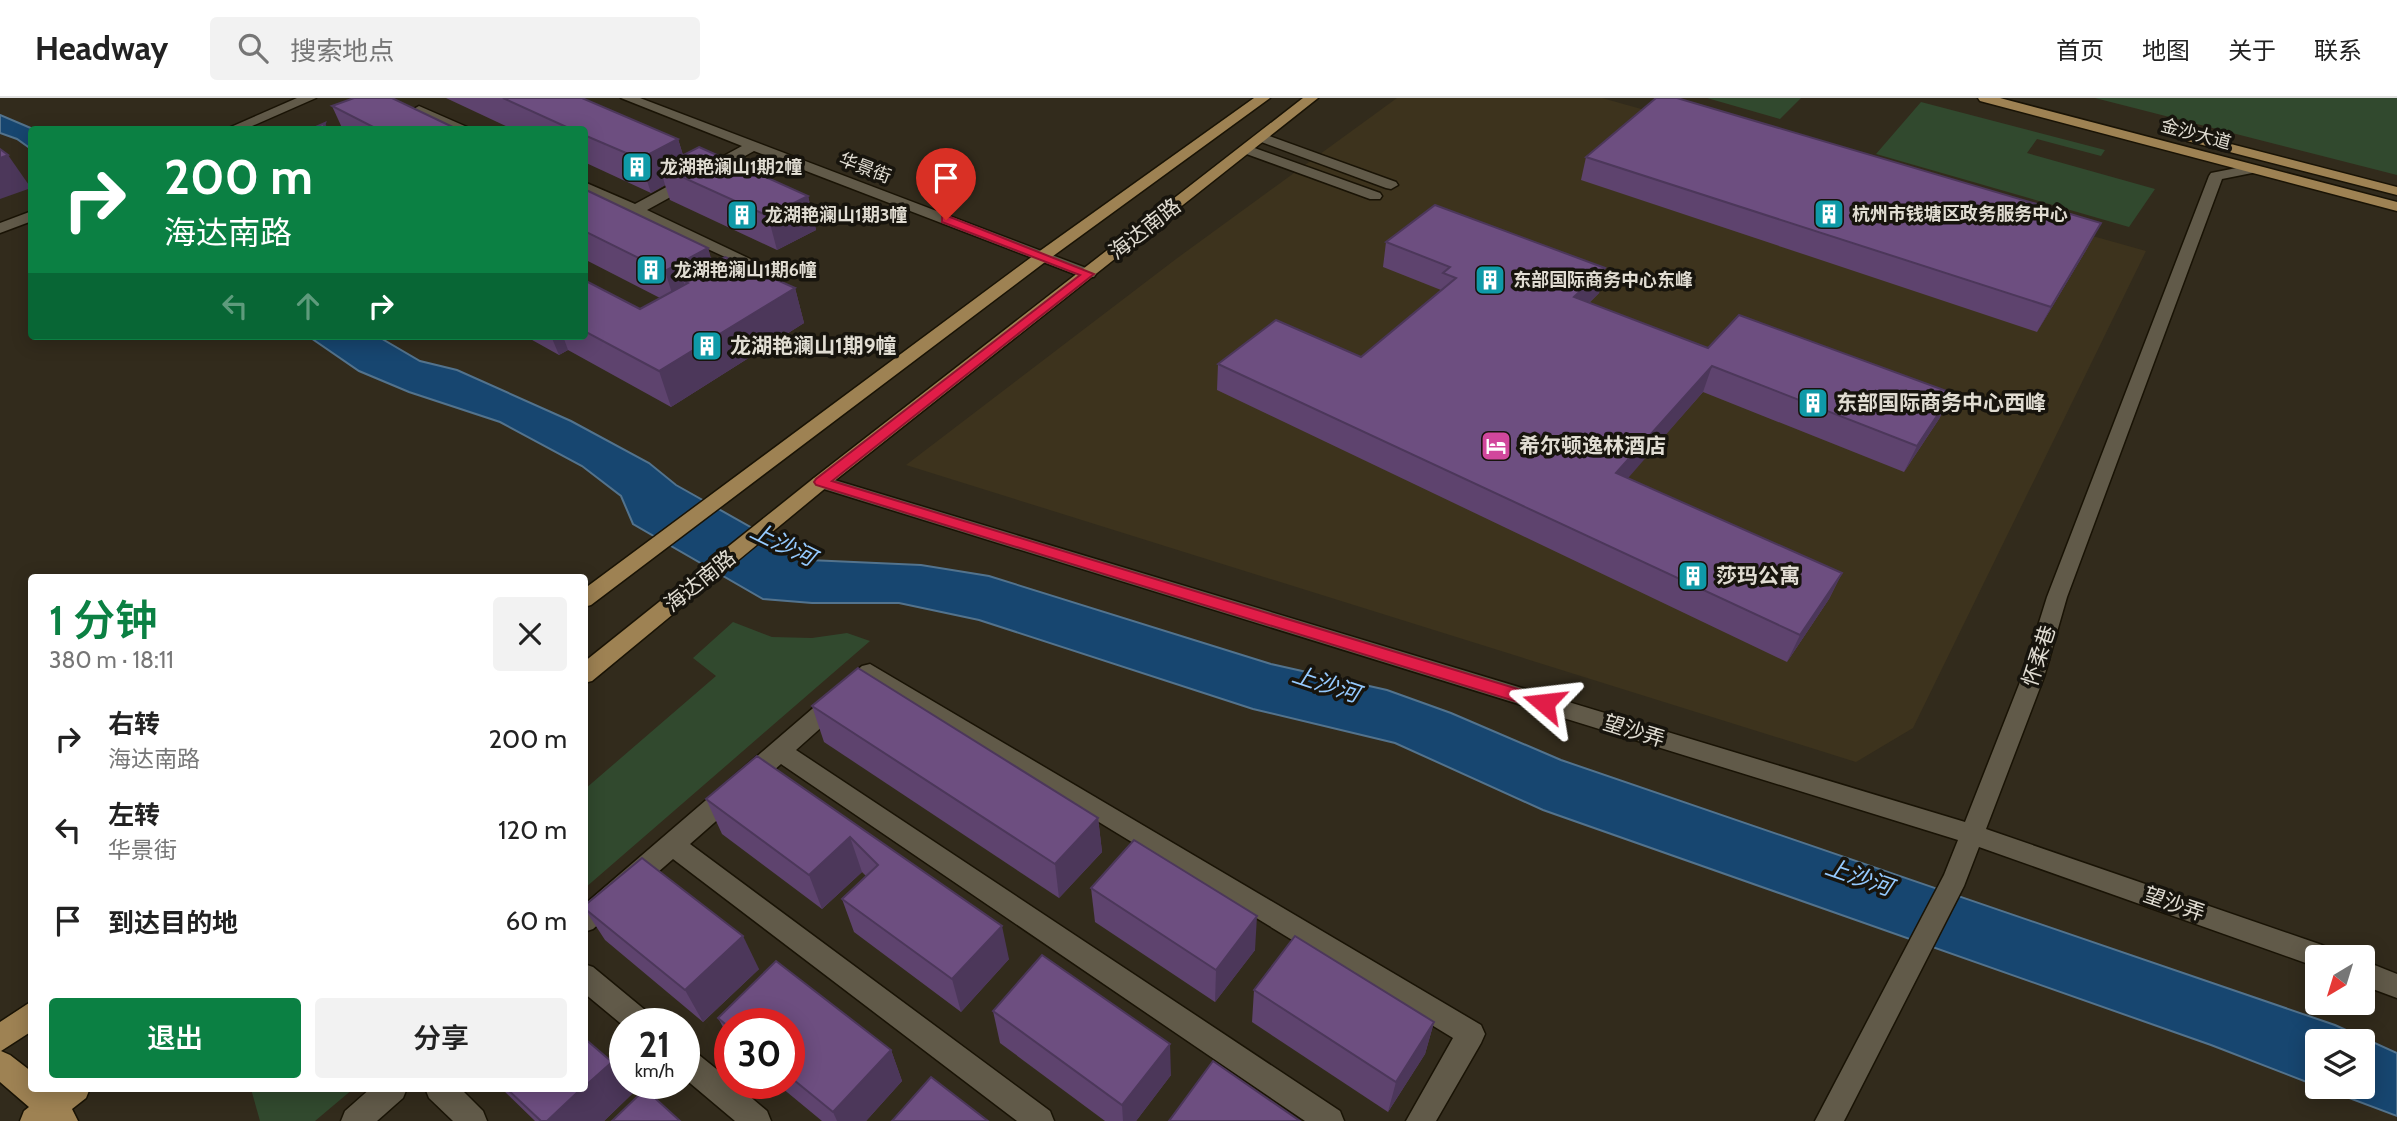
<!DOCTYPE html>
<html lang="zh">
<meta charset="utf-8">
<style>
:root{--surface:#fff;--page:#f2f2f2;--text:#222;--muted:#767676;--line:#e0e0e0;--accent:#0b8043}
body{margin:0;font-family:Cabin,"Noto Sans SC",sans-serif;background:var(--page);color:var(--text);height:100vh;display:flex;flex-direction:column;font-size:26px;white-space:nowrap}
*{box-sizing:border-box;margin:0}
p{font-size:23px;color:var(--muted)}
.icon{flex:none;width:38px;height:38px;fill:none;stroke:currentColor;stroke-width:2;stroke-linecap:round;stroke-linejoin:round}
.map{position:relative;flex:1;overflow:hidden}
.panel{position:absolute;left:28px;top:476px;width:560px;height:518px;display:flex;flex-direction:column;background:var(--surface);border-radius:7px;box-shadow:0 4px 18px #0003}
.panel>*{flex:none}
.banner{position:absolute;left:28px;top:28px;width:560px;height:214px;border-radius:7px;box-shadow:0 4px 18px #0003;background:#0b8043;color:#fff;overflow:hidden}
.needle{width:46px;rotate:218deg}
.tools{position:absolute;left:2305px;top:847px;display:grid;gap:14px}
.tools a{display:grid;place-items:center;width:70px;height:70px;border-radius:7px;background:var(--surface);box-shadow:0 4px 18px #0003;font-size:35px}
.speed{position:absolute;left:609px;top:910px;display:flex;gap:14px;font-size:35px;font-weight:700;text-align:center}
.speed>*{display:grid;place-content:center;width:91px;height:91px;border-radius:50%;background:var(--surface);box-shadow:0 4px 18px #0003;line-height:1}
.speed small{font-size:18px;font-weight:400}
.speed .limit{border:10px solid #d22;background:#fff;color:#111}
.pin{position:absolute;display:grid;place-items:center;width:60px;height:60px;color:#fff;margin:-72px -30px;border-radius:50% 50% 50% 0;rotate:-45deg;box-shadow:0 0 7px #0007}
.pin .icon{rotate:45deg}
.me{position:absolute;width:77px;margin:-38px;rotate:287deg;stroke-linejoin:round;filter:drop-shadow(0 0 5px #0008)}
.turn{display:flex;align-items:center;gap:24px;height:147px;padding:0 21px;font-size:32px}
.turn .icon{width:91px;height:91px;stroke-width:2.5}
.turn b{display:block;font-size:49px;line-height:60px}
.lanes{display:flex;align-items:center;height:66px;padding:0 21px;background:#0003;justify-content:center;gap:35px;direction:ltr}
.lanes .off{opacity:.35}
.round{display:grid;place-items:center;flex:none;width:74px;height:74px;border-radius:7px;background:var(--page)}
.headline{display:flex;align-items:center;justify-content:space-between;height:119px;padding:0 21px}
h1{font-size:42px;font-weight:600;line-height:52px;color:var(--accent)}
.primary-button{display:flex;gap:14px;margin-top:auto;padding:14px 21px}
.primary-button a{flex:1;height:80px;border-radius:7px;background:var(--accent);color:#fff;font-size:28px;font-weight:600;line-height:80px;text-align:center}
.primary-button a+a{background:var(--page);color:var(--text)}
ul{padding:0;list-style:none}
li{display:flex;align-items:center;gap:21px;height:91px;padding:0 21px}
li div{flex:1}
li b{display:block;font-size:26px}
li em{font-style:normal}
header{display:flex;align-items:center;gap:42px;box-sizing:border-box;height:98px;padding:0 35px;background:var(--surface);border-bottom:2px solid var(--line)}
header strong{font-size:33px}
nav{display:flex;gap:38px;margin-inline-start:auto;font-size:24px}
.search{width:490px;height:63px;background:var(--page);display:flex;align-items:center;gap:18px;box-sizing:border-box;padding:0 24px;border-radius:7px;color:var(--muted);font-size:26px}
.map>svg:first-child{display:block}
</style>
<header>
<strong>Headway</strong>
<div class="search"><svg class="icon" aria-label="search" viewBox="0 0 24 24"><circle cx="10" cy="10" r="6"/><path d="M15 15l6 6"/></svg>搜索地点</div>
<nav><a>首页</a><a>地图</a><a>关于</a><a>联系</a></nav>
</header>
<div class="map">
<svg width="2397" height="1023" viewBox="0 0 2397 1023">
<rect width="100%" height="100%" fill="#322b1c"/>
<!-- built -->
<polygon fill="#3d331d" points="1397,0 1602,0 2146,153 1913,630 1856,664 906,367 1176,161"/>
<!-- green -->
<g fill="#31492e">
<polygon points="1707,0 1801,0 1780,21"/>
<polygon points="2095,0 2397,0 2397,77"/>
<polygon points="1921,4 2105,52 2101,58 2037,41 2027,55 2155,91 2129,129 1876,56"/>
<polygon points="733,524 772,539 812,540 847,535 870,543 585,790 585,691 716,578 693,560"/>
<polygon points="251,991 251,990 353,991 315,1023 260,1023"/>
</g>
<!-- water -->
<g fill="#174670" stroke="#53738d" stroke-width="2">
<polygon points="0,17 33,31 31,51 17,41 0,35"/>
<polygon points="308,238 377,238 420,263 457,272 571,323 649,365 676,387 809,462 921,467 989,478 1271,566 1387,592 1451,615 1561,662 2335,927 2397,955 2397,1018 2320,989 2362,989 2362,943 2317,943 2317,988 2211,947 1543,712 1395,645 1253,611 979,522 899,505 812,505 763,501 633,426 621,398 582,368 500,324 409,294 359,273"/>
</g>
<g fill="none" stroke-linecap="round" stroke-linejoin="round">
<!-- minor casing -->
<g stroke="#191305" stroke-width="3">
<g id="minor">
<polygon points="297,0 316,0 243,32 224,32"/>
<polygon points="621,0 640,0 1094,173 1096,176 1094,179 1082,179 754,53 647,112 769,170 737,190 725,190 723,187 725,184 749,170 584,94 584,84 635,106 742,48"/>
<polygon points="419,8 467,29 468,32 450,32 414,15 412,12"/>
<polygon points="1261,35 1396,84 1398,87 1391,91 1386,90 1256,42 1254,39"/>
<polygon points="1246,47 1380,95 1382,98 1380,101 1370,101 1241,54 1239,51"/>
<polygon points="2252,67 2257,68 2257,74 2222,81 2067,499 2044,579 1986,731 2322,847 2331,851 2335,859 2317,859 2317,869 1979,749 1964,788 1844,1023 1815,1023 1944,777 1958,742 814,388 811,384 814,380 828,380 1965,724 2022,579 2047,499 2209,78 2211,75"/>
<polygon points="32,113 32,123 0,135 0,125"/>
<polygon points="870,566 1481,927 1485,936 1481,945 1436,1023 1406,1023 1453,940 871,585 796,652 1340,1013 1344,1023 1305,1023 781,666 690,746 1050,1013 1054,1023 1017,1023 673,761 593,831 584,834 584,807 862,568"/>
<polygon points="2362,862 2397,876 2397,900 2362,887"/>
<polygon points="584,866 593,869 651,917 655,926 625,926 625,929 584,895"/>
<polygon points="684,949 694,953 730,982 730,985 734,985 767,1013 771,1023 735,1023 684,980"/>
<polygon points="371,990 407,990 403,1000 377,1023 341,1023 345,1013"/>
<polygon points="425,990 460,990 483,1013 487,1023 453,1023 429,1000"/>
</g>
</g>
<!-- major casing -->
<g stroke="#191305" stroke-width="3">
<g id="major">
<polygon points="1254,0 1270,0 1049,161 591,507 584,509 584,491 1037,155"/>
<polygon points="1303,0 1318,0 828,388 592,583 584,585 584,564 814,380"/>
<polygon points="1978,0 2000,0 2397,104 2397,113 1980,3"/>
<polygon points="2192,36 2397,89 2397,97 2187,43 2187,37"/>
<polygon points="32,903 32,933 1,953 10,957 32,974 32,990 90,990 86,1000 72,1011 78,1023 20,1023 24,1013 29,1009 0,984 0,924"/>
</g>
</g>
<!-- minor -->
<use href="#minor" fill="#615a49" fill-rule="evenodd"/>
<!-- major -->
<use href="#major" fill="#9e8253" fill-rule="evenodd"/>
</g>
<!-- wall -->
<g fill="#5e436e">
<polygon points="446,0 582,0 678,41 683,57 808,98 816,132 777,152 670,102 665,87 651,95 584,64 584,32 514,32"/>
<polygon points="332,8 459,32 343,32"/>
<polygon points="1586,59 2088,149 2037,234 1581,82"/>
<polygon points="584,91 708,150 712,166 795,190 804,225 671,309 568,252 559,257 525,238 584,238 584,182 640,211 660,200 584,161"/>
<polygon points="1386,144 1605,170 1599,195 1589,205 1708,250 1952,295 1939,321 1904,374 1703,294 1627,380 1842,475 1829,501 1787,564 1217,292 1218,266 1361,259 1441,192 1383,169"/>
<polygon points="812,608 1098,720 1102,754 1059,800 824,644"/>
<polygon points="757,658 1009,861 961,914 854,834 842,801 866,778 862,774 822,811 722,736 706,701"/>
<polygon points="1091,790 1255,852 1215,904 1095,824"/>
<polygon points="584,810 759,871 703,924 605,842"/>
<polygon points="776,863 891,952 902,983 866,1023 822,1023 776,985 789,985 789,926 730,926 730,942 718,920"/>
<polygon points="1254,892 1434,924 1425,956 1388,1014 1252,924"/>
<polygon points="993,913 1171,977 1136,1023 1105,1023 1000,945"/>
<polygon points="625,982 634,994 604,1023 535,1023 501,990 584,990"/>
</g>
<!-- shaded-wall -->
<g fill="#4c375a">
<polygon points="325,25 328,32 322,32"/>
<polygon points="678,41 688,74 660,69 665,87 651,95 640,61"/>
<polygon points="8,57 31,90 0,101 0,60"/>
<polygon points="808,98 816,132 777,152 768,118"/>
<polygon points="2101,125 2088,149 2037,234 2051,209"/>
<polygon points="708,150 718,184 688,185 683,182 689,201 676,208 665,173"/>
<polygon points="1605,170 1599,195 1568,224 1574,199"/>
<polygon points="795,190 804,225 671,309 659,273"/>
<polygon points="551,238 563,238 568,252 559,257"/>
<polygon points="1712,268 1703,294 1609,402 1616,375"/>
<polygon points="1952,295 1939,321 1904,374 1917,348"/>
<polygon points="1842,475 1829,501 1787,564 1800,537"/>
<polygon points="1098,720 1102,754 1059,800 1055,766"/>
<polygon points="850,739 862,774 822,811 809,777"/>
<polygon points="1257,818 1255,852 1215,904 1216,872"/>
<polygon points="1002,828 1009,861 961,914 952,881"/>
<polygon points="743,838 759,871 703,924 685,892"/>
<polygon points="1434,924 1425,956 1388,1014 1396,984"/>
<polygon points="1170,946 1171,977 1136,1023 1123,1023 1122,1007"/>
<polygon points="891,952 902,983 866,1023 837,1023 833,1014"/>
<polygon points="612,964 625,982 625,985 627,985 634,994 604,1023 547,1023 582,990 584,990 584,989"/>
</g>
<!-- building -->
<g fill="#6d4e80" stroke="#4c375a" stroke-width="2">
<polygon points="354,0 392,0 459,32 379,32 332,8"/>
<polygon points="503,0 582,0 678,41 640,61 584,37 584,32 573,32"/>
<polygon points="1656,0 1677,0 2101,125 2051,209 1586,59"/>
<polygon points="325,25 322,32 309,32"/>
<polygon points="699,49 808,98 768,118 660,69"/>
<polygon points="0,51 8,57 0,60"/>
<polygon points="584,91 708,150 665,173 584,133"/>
<polygon points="1435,107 1605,170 1574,199 1708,250 1739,217 1952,295 1917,348 1712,268 1616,375 1842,475 1800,537 1218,266 1276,222 1361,259 1456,180 1443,175 1450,169 1386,144"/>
<polygon points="725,159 795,190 659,273 584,233 584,182 640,211 688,185 683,182"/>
<polygon points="858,570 1098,720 1055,766 812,608"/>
<polygon points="757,658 1002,828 952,881 842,801 878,767 850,739 809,777 706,701"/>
<polygon points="1134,742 1257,818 1216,872 1091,790"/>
<polygon points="642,760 743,838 685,892 584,810 584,808"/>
<polygon points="1295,838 1434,924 1396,984 1254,892"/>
<polygon points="1042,857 1170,946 1122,1007 993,913"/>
<polygon points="776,863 891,952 833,1014 789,978 789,926 730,926 730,930 718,920"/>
<polygon points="584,940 612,964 584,989"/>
<polygon points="1213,963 1300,1023 1169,1023"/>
<polygon points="931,979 988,1023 892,1023"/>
<polygon points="506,990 582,990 547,1023 541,1023"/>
<polygon points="645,991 680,1023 612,1023"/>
</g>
<!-- route -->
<polygon fill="#e11d48" stroke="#92132f" stroke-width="2" points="942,119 950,119 1094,176 832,383 1544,599 1550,601 1552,605 1550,610 1544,612 816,387 814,384 816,381 1080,177 942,124"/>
<!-- icons -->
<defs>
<g id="building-square" transform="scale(1.575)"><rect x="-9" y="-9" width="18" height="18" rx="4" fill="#0f9aa8" stroke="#17140d"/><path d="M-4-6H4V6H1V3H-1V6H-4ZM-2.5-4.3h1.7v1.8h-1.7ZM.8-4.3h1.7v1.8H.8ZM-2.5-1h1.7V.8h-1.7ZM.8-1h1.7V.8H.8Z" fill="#fff"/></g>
<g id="hotel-square" transform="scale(1.575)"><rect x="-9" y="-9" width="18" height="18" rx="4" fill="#d1479c" stroke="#17140d"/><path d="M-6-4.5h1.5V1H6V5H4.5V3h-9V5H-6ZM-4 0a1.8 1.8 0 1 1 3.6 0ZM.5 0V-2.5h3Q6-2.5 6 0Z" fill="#fff"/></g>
</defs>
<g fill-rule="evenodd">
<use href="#building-square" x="637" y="69"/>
<use href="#building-square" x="1829" y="116"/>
<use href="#building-square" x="742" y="117"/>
<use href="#building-square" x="651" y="172"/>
<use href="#building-square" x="1490" y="182"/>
<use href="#building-square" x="707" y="248"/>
<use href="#building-square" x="1813" y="305"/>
<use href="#hotel-square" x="1496" y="348"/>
<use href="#building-square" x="1693" y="478"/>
</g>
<g text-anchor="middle" stroke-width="7" stroke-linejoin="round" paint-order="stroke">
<!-- far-street labels -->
<g font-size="18" fill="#e0dcd2" stroke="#17140d">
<text transform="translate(2196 36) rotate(15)" y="6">金沙大道</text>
<text transform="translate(865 70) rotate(21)" y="6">华景街</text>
</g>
<!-- far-poi labels -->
<g font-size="18" font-weight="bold" fill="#e0dcd2" stroke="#17140d" text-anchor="start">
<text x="660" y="75">龙湖艳澜山1期2幢</text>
<text x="1852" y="122">杭州市钱塘区政务服务中心</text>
<text x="765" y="123">龙湖艳澜山1期3幢</text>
<text x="674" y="178">龙湖艳澜山1期6幢</text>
<text x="1513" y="188">东部国际商务中心东峰</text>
</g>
<!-- street labels -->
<g font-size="21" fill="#e0dcd2" stroke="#17140d">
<text transform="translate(1145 131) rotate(-38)" y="7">海达南路</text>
<text transform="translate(700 483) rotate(-39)" y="7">海达南路</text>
<text transform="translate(2039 558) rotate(-72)" y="7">怀柔巷</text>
<text transform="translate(1634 633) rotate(17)" y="7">望沙弄</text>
<text transform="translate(2174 806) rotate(19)" y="7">望沙弄</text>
</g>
<!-- poi labels -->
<g font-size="21" font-weight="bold" fill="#e0dcd2" stroke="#17140d" text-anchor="start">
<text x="730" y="255">龙湖艳澜山1期9幢</text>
<text x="1836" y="312">东部国际商务中心西峰</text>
<text x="1519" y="355">希尔顿逸林酒店</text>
<text x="1716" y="485">莎玛公寓</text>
</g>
<!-- water labels -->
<g font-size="23" font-style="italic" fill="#95caff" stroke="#17140d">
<text transform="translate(783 446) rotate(26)" y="8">上沙河</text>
<text transform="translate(1326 586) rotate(18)" y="8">上沙河</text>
<text transform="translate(1859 779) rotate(19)" y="8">上沙河</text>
</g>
</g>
</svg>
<div class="tools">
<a><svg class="needle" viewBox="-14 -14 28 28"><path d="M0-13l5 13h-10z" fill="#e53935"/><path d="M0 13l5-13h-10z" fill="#767676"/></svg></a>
<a><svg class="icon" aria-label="layers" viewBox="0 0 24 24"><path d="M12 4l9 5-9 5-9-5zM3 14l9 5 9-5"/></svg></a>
</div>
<div class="speed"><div>21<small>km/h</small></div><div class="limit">30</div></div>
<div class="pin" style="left:946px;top:122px;background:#d93025"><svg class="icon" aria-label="arrive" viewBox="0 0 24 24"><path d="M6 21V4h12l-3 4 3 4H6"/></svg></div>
<svg class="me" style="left:1544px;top:605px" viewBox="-20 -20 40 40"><path d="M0-17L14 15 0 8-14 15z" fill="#e11d48" stroke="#fff" stroke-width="4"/></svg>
<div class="banner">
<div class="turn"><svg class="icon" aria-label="right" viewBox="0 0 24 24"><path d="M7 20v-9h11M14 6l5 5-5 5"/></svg><div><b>200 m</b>海达南路</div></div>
<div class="lanes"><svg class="icon off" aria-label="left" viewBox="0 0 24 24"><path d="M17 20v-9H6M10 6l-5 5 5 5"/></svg><svg class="icon off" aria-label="ahead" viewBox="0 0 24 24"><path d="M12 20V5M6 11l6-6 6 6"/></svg><svg class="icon" aria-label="right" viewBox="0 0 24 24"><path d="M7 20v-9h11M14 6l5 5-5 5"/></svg></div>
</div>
<section class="panel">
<div class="headline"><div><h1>1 分钟</h1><p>380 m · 18:11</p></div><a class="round"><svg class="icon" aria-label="close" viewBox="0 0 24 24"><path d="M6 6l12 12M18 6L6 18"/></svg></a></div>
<ul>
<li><svg class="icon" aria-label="right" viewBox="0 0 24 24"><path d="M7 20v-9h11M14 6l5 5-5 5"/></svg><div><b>右转</b><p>海达南路</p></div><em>200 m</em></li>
<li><svg class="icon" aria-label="left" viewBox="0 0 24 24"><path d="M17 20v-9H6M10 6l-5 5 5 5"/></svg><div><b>左转</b><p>华景街</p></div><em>120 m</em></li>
<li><svg class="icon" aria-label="arrive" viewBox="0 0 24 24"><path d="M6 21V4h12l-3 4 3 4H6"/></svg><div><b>到达目的地</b></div><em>60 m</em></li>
</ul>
<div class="primary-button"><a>退出</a><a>分享</a></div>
</section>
</div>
